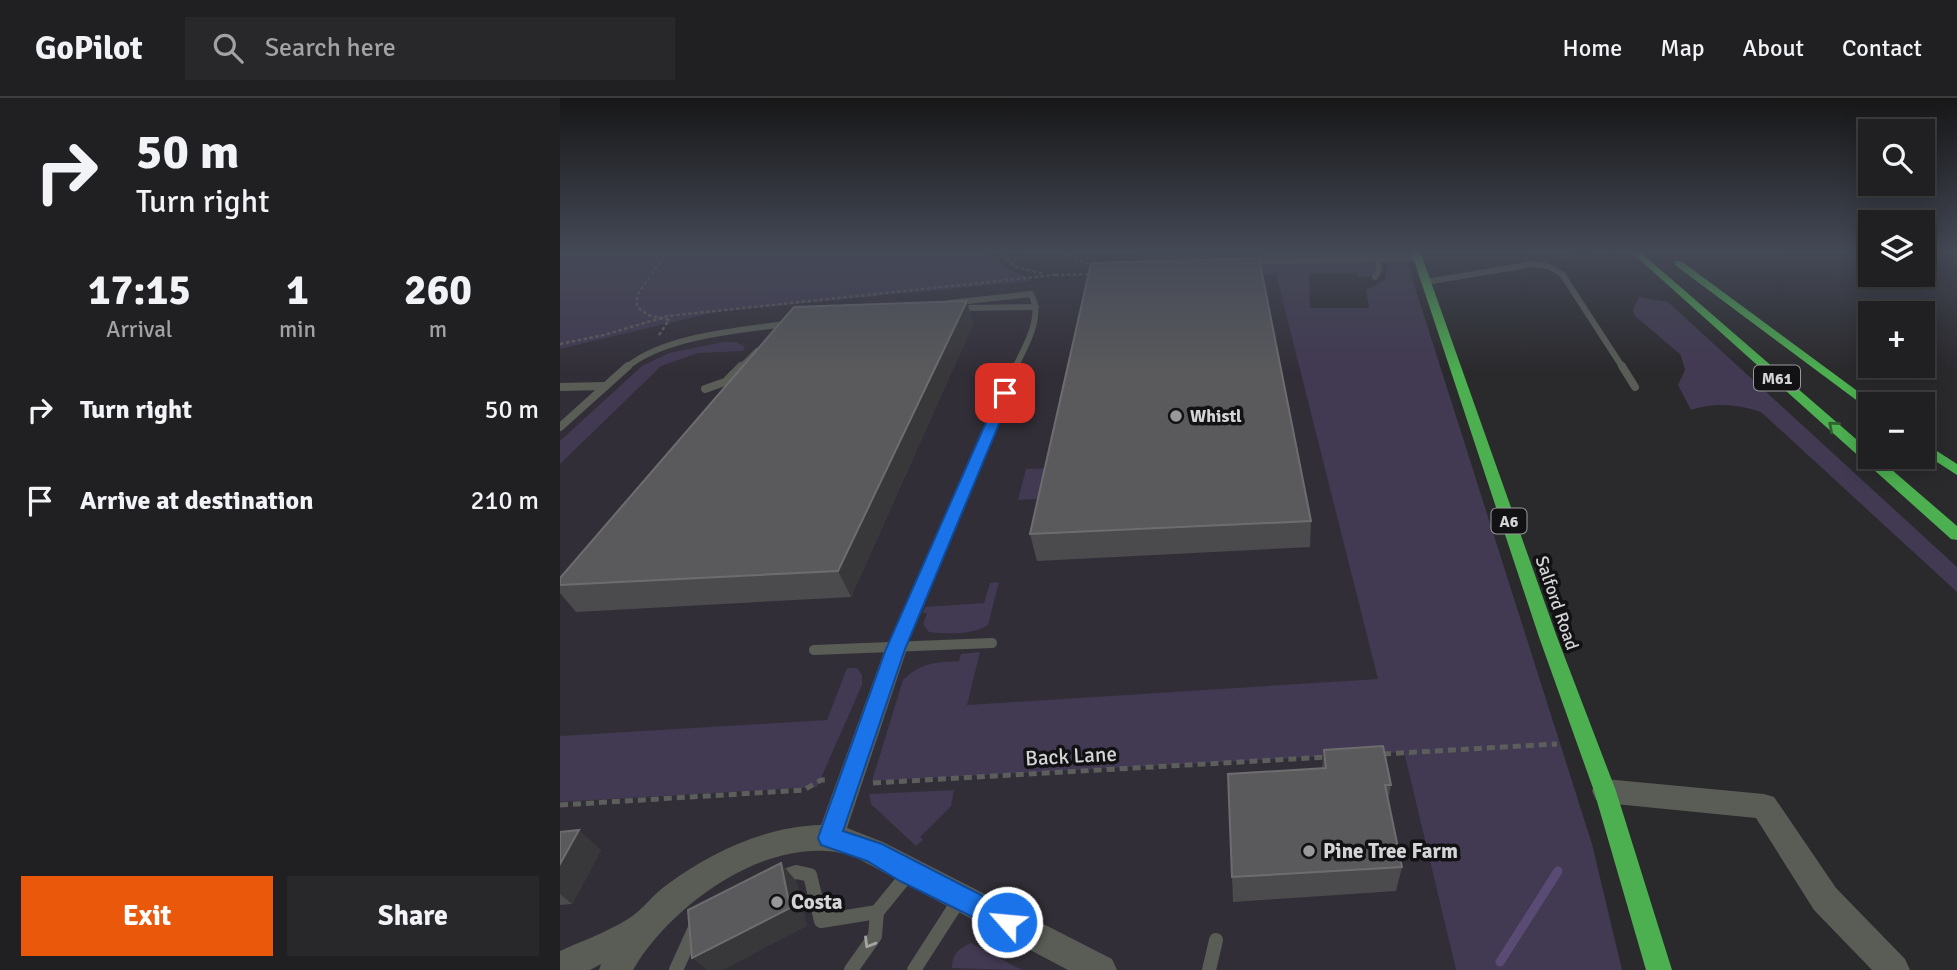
<!DOCTYPE html>
<meta charset="utf-8">
<style>
:root{--surface:#201f21;--page:#28272a;--text:#f1f3f6;--muted:#a2a2a5;--line:#3d3d3f;--accent:#ea580c}
body{margin:0;font-family:Signika,sans-serif;background:var(--page);color:var(--text);height:100vh;display:flex;flex-direction:column;font-size:26px;white-space:nowrap}
*{box-sizing:border-box;margin:0}
p{font-size:23px;color:var(--muted)}
.icon{flex:none;width:38px;height:38px;fill:none;stroke:currentColor;stroke-width:2;stroke-linecap:round;stroke-linejoin:round}
.map{position:relative;flex:1;overflow:hidden}
.panel{display:flex;flex-direction:column;background:var(--surface);width:560px}
.panel>*{flex:none}
.banner{background:#201f21;color:var(--text);overflow:hidden}
.fabs{position:absolute;left:1298px;top:21px;display:grid;gap:14px}
.fabs a{display:grid;place-items:center;width:77px;height:77px;border-radius:0px;background:var(--surface);box-shadow:0 4px 18px #0003,0 0 0 2px var(--line);font-size:35px}
.pin{position:absolute;display:grid;place-items:center;width:60px;height:60px;color:#fff;margin:-30px;border-radius:14px;box-shadow:0 4px 10px #0006}
.me{position:absolute;width:77px;margin:-38px;rotate:297deg;stroke-linejoin:round;filter:drop-shadow(0 0 5px #0008)}
.turn{display:flex;align-items:center;gap:24px;height:147px;padding:0 21px;font-size:32px}
.turn .icon{width:91px;height:91px;stroke-width:2.5}
.turn b{display:block;font-size:49px;line-height:60px}
.eta{display:flex;justify-content:space-evenly;align-items:center;height:119px;text-align:center}
.eta b{font-size:42px;font-weight:800;line-height:49px}
.action{display:flex;gap:14px;margin-top:auto;padding:14px 21px}
.action a{flex:1;height:80px;border-radius:0px;background:var(--accent);color:#fff;font-size:28px;font-weight:800;line-height:80px;text-align:center}
.action a+a{background:var(--page);color:var(--text)}
ul{padding:0;list-style:none}
li{display:flex;align-items:center;gap:21px;height:91px;padding:0 21px}
li div{flex:1}
li b{display:block;font-size:26px}
li em{font-style:normal}
header{display:flex;align-items:center;gap:42px;box-sizing:border-box;height:98px;padding:0 35px;background:var(--surface);border-bottom:2px solid var(--line)}
header strong{font-size:33px}
nav{display:flex;gap:38px;margin-inline-start:auto;font-size:24px}
.search{width:490px;height:63px;background:var(--page);display:flex;align-items:center;gap:18px;box-sizing:border-box;padding:0 24px;border-radius:0px;color:var(--muted);font-size:26px}
main{display:flex;flex:1;min-height:0}
.map>svg:first-child{display:block}
</style>
<header>
<strong>GoPilot</strong>
<div class="search"><svg class="icon" aria-label="search" viewBox="0 0 24 24"><circle cx="10" cy="10" r="6"/><path d="M15 15l6 6"/></svg>Search here</div>
<nav><a>Home</a><a>Map</a><a>About</a><a>Contact</a></nav>
</header>
<main>
<section class="panel">
<div class="banner">
<div class="turn"><svg class="icon" aria-label="right" viewBox="0 0 24 24"><path d="M7 20v-9h11M14 6l5 5-5 5"/></svg><div><b>50 m</b>Turn right</div></div>
</div>
<div class="eta">
<div><b>17:15</b><p>Arrival</p></div>
<div><b>1</b><p>min</p></div>
<div><b>260</b><p>m</p></div>
</div>
<ul>
<li><svg class="icon" aria-label="right" viewBox="0 0 24 24"><path d="M7 20v-9h11M14 6l5 5-5 5"/></svg><div><b>Turn right</b></div><em>50 m</em></li>
<li><svg class="icon" aria-label="arrive" viewBox="0 0 24 24"><path d="M6 21V4h12l-3 4 3 4H6"/></svg><div><b>Arrive at destination</b></div><em>210 m</em></li>
</ul>
<div class="action"><a>Exit</a><a>Share</a></div>
</section>
<div class="map">
<svg width="1397" height="872" viewBox="0 0 1397 872">
<rect width="100%" height="100%" fill="#2a292c"/>
<!-- built -->
<polygon fill="#322e37" points="707,169 730,173 896,872 0,872 0,251 156,214 471,183"/>
<!-- green -->
<g fill="#423952">
<path d="M 0,153 L 426,153 C 433,160 441,167 450,172 C 458,176 465,176 471,183 L 156,214 L 0,251 Z"/>
<polygon points="579,153 839,153 841,157 582,168"/>
<path d="M 809,162 L 816,164 L 814,178 L 798,179 L 797,175 L 749,175 L 750,210 L 809,210 L 806,192 L 825,182 L 828,164 L 847,164 L 1032,746 L 1062,872 L 896,872 L 844,654 L 312,683 L 343,582 C 361,565 375,564 399,563 L 401,556 L 420,554 L 407,607 L 818,581 L 716,176 L 564,182 L 594,171 Z"/>
<path d="M 1079,199 L 1108,204 L 1397,469 L 1397,494 L 1201,314 C 1177,306 1154,304 1131,312 L 1118,287 L 1125,272 L 1121,257 L 1075,218 L 1073,212 Z"/>
<polygon points="164,244 176,244 185,249 183,253 138,255 101,268 0,366 0,343 82,268 109,255"/>
<polygon points="501,370 495,400 458,402 466,371"/>
<path d="M 439,484 L 428,527 C 412,537 388,536 369,534 L 363,526 L 367,515 L 363,515 L 365,509 L 424,505 L 430,485 Z"/>
<polygon points="287,570 297,570 302,577 302,587 257,689 0,704 0,638 267,622"/>
<polygon points="394,692 391,708 360,739 363,742 356,748 311,706 309,696"/>
<path d="M 411,845 L 462,872 L 392,870 C 392,856 398,851 411,845 Z"/>
</g>
<g fill="none" stroke-linecap="round" stroke-linejoin="round">
<!-- stream -->
<polyline stroke="#5a4b74" stroke-width="9" points="940,864 998,773"/>
<!-- path-far1 -->
<g stroke="#5c5e5c" stroke-width="2.5" stroke-dasharray="3.5 2.5" stroke-linecap="butt">
<polyline points="437,153 456,169 484,176"/>
<polyline points="498,153 535,169"/>
<polyline points="1000,160 1054,153"/>
<polyline points="495,177 533,176"/>
<polyline points="99,237 109,222 88,217 77,209 77,197 108,153"/>
<polyline points="0,246 44,237 108,218 495,177"/>
</g>
<!-- path -->
<g stroke="#5c5e5c" stroke-width="5" stroke-dasharray="8 5" stroke-linecap="butt">
<polyline points="823,656 997,646"/>
<polyline points="313,685 766,659"/>
<polyline points="0,707 244,692 261,682 268,682"/>
</g>
<!-- lane-far3 -->
<g stroke="#595d56" stroke-width="6">
<polyline points="689,164 857,160"/>
<polyline points="815,179 819,172 818,161"/>
<polyline points="866,184 973,166 988,168 1002,176 1063,270"/>
<path d="M 389,205 L 471,196 C 484,219 465,248 455,270"/>
<polyline points="396,210 476,209"/>
<path d="M 66,270 C 104,237 184,232 232,225"/>
<polyline points="180,270 197,253"/>
</g>
<!-- lane-far2 -->
<g stroke="#595d56" stroke-width="8">
<polyline points="1062,268 1075,289"/>
<polyline points="168,281 181,268"/>
<polyline points="0,289 45,288"/>
<polyline points="145,291 182,278"/>
<polyline points="0,329 68,268"/>
<polyline points="391,421 456,268"/>
</g>
<!-- lane-far1 -->
<g stroke="#595d56" stroke-width="10">
<polyline points="336,551 392,419"/>
<polyline points="254,552 432,545"/>
</g>
<!-- lane -->
<g stroke="#595d56" stroke-width="14">
<polyline points="219,780 236,774 250,777 261,823 317,814"/>
<polyline points="116,872 135,830"/>
<polyline points="291,872 315,838 317,814 348,776"/>
<polyline points="354,872 399,802"/>
<polyline points="649,872 656,842"/>
</g>
<!-- street -->
<g fill="#595d56" fill-rule="evenodd">
<path d="M 336,542 L 344,545 L 347,551 L 287,730 L 323,744 L 552,861 L 557,872 L 508,872 L 293,758 C 213,732 111,806 73,872 L 39,872 L 41,866 L 30,872 L 0,872 L 0,853 C 22,843 47,834 68,821 C 82,813 93,796 108,786 C 151,754 207,728 261,727 L 325,551 L 328,545 Z"/>
<polygon points="1045,681 1204,696 1214,699 1276,790 1345,861 1350,872 1312,872 1254,812 1196,720 1045,705 1036,702 1032,693 1036,684"/>
</g>
<!-- fast -->
<g fill="#4caf50" fill-rule="evenodd">
<polygon points="851,153 860,153 997,539 1056,693 1112,872 1086,872 1034,693 979,539"/>
<polygon points="1070,153 1079,153 1311,354 1311,359 1317,359 1397,428 1397,442 1391,441"/>
<polygon points="1115,163 1121,163 1315,306 1311,306 1311,313 1115,167"/>
<polygon points="1363,344 1397,366 1397,377 1363,355"/>
</g>
</g>
<!-- wall -->
<g fill="#4b4b4d">
<polygon points="407,203 413,226 291,499 16,514 0,495 0,480"/>
<polygon points="751,423 750,449 477,463 470,436"/>
<polygon points="764,652 831,687 828,702 842,769 836,793 673,804 668,676 762,671"/>
<polygon points="0,734 41,752 12,806 0,807"/>
</g>
<!-- shaded-wall -->
<g fill="#38373a">
<polygon points="407,203 413,226 291,499 278,473"/>
<polygon points="19,732 41,752 12,806 0,796 0,766"/>
<polygon points="221,765 237,784 247,828 163,872 147,872 132,860"/>
</g>
<!-- building -->
<g fill="#5a5a5c" stroke="#6d6d6f" stroke-width="2">
<polygon points="699,160 751,423 470,436 531,165"/>
<polygon points="407,203 278,473 0,487 0,480 234,209"/>
<polygon points="823,648 831,687 825,687 842,769 672,779 668,676 766,670 764,652"/>
<polygon points="19,732 0,766 0,734"/>
<polygon points="221,765 230,810 132,860 128,812"/>
</g>
<!-- one-way arrows -->
<defs><path id="oneway-chevron" d="M-2-3.5L2.5 0L-2 3.5" fill="none" stroke-width="1.6" stroke-linecap="round" stroke-linejoin="round" transform="scale(1.75)"/></defs>
<use stroke="#2f6032" href="#oneway-chevron" transform="translate(1273 328) rotate(-139)"/>
<use stroke="#a3a4a3" href="#oneway-chevron" transform="translate(309 845) rotate(121)"/>
<!-- sky -->
<linearGradient id="sky" x2="0" y2="1"><stop stop-color="#171718"/><stop offset="0.56" stop-color="#444956"/><stop offset="1" stop-color="#444956" stop-opacity="0"/></linearGradient>
<rect width="1397" height="275" fill="url(#sky)"/>
<!-- route -->
<polygon fill="#1a73e8" stroke="#114b97" stroke-width="2" points="445,291 452,295 345,551 283,733 322,746 456,815 460,824 456,833 447,836 340,783 307,763 261,747 258,740 326,551 439,295"/>
<!-- markers -->
<g fill="#98989a" stroke="#121214" stroke-width="2.5">
<circle cx="616" cy="318" r="7"/>
<circle cx="749" cy="753" r="7"/>
<circle cx="217" cy="804" r="7"/>
</g>
<g text-anchor="middle" stroke-width="7" stroke-linejoin="round" paint-order="stroke">
<!-- shield labels -->
<g fill="#121214" stroke="#9a999c" stroke-width="2">
<rect x="1194" y="267.5" width="46" height="25" rx="5"/>
<rect x="931.5" y="410.5" width="35" height="25" rx="5"/>
</g>
<g font-size="16" font-weight="bold" fill="#d4d3d6">
<text x="1217" y="286">M61</text>
<text x="949" y="429">A6</text>
</g>
<!-- poi labels -->
<g font-size="18" font-weight="bold" fill="#d4d3d6" stroke="#121214" text-anchor="start">
<text x="630" y="324">Whistl</text>
</g>
<!-- street labels -->
<g font-size="18" fill="#d4d3d6" stroke="#121214">
<text transform="translate(997 505) rotate(71)" y="6">Salford Road</text>
</g>
<!-- near-street labels -->
<g font-size="21" fill="#d4d3d6" stroke="#121214">
<text transform="translate(511 658) rotate(-3)" y="7">Back Lane</text>
</g>
<!-- near-poi labels -->
<g font-size="21" font-weight="bold" fill="#d4d3d6" stroke="#121214" text-anchor="start">
<text x="763" y="760">Pine Tree Farm</text>
<text x="231" y="811">Costa</text>
</g>
</g>
</svg>
<div class="fabs">
<a><svg class="icon" aria-label="search" viewBox="0 0 24 24"><circle cx="10" cy="10" r="6"/><path d="M15 15l6 6"/></svg></a>
<a><svg class="icon" aria-label="layers" viewBox="0 0 24 24"><path d="M12 4l9 5-9 5-9-5zM3 14l9 5 9-5"/></svg></a>
<a>+</a>
<a>−</a>
</div>
<div class="pin" style="left:445px;top:295px;background:#d93025"><svg class="icon" aria-label="arrive" viewBox="0 0 24 24"><path d="M6 21V4h12l-3 4 3 4H6"/></svg></div>
<svg class="me" style="left:447px;top:824px" viewBox="-20 -20 40 40"><circle r="17" fill="#1a73e8" stroke="#fff" stroke-width="3"/><path d="M0-11L8 9 0 5-8 9z" fill="#fff"/></svg>
</div>
</main>
